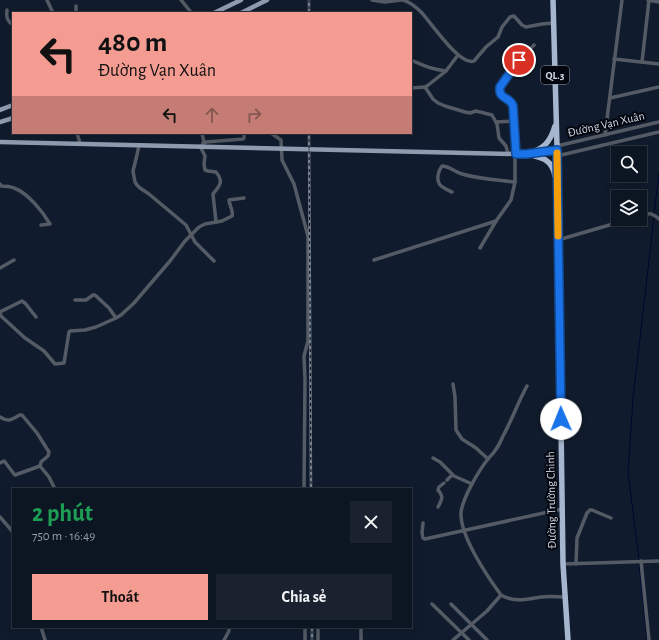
<!DOCTYPE html>
<html lang="vi">
<meta charset="utf-8">
<style>
:root{--surface:#0c1522;--page:#1a222f;--text:#f1f3f6;--muted:#9a9fa5;--line:#2c3440;--accent:#f59c92}
body{margin:0;font-family:"Alegreya Sans",sans-serif;background:var(--page);color:var(--text);height:100vh;display:flex;flex-direction:column;font-size:15px;white-space:nowrap}
*{box-sizing:border-box;margin:0}
p{font-size:13px;color:var(--muted)}
.icon{flex:none;width:22px;height:22px;fill:none;stroke:currentColor;stroke-width:2;stroke-linecap:round;stroke-linejoin:round}
.map{position:relative;flex:1;overflow:hidden}
.side{position:absolute;left:12px;top:488px;width:400px;height:140px;display:flex;flex-direction:column;background:var(--surface);border-radius:0px;box-shadow:0 2px 10px #0003,0 0 0 1px var(--line)}
.side>*{flex:none}
.guide{position:absolute;left:12px;top:12px;width:400px;height:122px;border-radius:0px;box-shadow:0 2px 10px #0003,0 0 0 1px var(--line);background:#f59c92;color:#111;overflow:hidden}
.fabs{position:absolute;left:611px;top:146px;display:grid;gap:8px}
.fabs a{display:grid;place-items:center;width:36px;height:36px;border-radius:0px;background:var(--surface);box-shadow:0 2px 10px #0003,0 0 0 1px var(--line);font-size:20px}
.pin{position:absolute;display:grid;place-items:center;width:34px;height:34px;color:#fff;margin:-17px;border:2px solid #fff;border-radius:50%;box-shadow:0 1px 4px #0007}
.me{position:absolute;width:44px;margin:-22px;rotate:359deg;stroke-linejoin:round;filter:drop-shadow(0 0 3px #0008)}
.turn{display:flex;align-items:center;gap:14px;height:84px;padding:0 20px;font-size:18px}
.turn .icon{width:52px;height:52px;stroke-width:2.5}
.turn b{display:block;font-size:28px;line-height:34px}
.lanes{display:flex;align-items:center;height:38px;padding:0 20px;background:#0003;justify-content:center;gap:20px;direction:ltr}
.lanes .off{opacity:.35}
.round{display:grid;place-items:center;flex:none;width:42px;height:42px;border-radius:0px;background:var(--page)}
.head{display:flex;align-items:center;justify-content:space-between;height:68px;padding:0 20px}
h1{font-size:24px;font-weight:600;line-height:30px;color:#1e9e55}
.primary-button{display:flex;gap:8px;margin-top:auto;padding:8px 20px}
.primary-button a{flex:1;height:46px;border-radius:0px;background:var(--accent);color:#111;font-size:16px;font-weight:600;line-height:46px;text-align:center}
.primary-button a+a{background:var(--page);color:var(--text)}
.map>svg:first-child{display:block}
</style>
<div class="map">
<svg width="659" height="640" viewBox="0 0 659 640">
<rect width="100%" height="100%" fill="#101c2d"/>
<g fill="none" stroke-linecap="round" stroke-linejoin="round">
<!-- stream -->
<g stroke="#00062f" stroke-width="1">
<polyline points="654,214 659,173"/>
<polyline points="639,560 628,472 633,398 654,217"/>
<polyline points="639,563 647,640"/>
</g>
<!-- minor -->
<g stroke="#555b65" stroke-width="3.5">
<polyline points="47,0 53,13"/>
<polyline points="181,0 190,11"/>
<polyline points="372,0 385,2 401,0"/>
<path d="M 403,0 C 410,2 416,7 421,12 C 430,21 460,67 474,61 L 486,47 L 498,37 L 502,27 L 510,17 L 514,16 L 522,25 L 526,27 L 542,24 L 553,23"/>
<polyline points="648,0 659,2"/>
<path d="M 7,10 C 6,17 7,21 13,25"/>
<polyline points="76,13 76,6"/>
<polyline points="614,59 659,64"/>
<path d="M 411,60 C 425,66 430,69 446,71"/>
<polyline points="642,62 649,0"/>
<polyline points="425,87 433,99 438,103 445,106 465,112 470,113 476,111 492,115 497,124 499,138 506,146 508,154"/>
<polyline points="411,88 425,87 427,86 446,71 458,55"/>
<polyline points="610,98 659,87"/>
<polyline points="496,122 515,121"/>
<polyline points="77,133 80,143"/>
<polyline points="201,133 202,133 204,142"/>
<polyline points="271,133 281,140 282,160 294,184 308,236 308,341 304,356 305,380 304,489"/>
<polyline points="605,135 622,0"/>
<polyline points="139,145 137,155 133,171 135,182 137,185 140,188 149,194 186,225 195,242 214,261"/>
<polyline points="203,145 203,143 206,142 243,139 244,138 244,133"/>
<path d="M 200,146 L 205,156 L 204,164 L 205,170 L 208,171 L 216,172 C 224,182 220,185 213,194 L 216,222"/>
<polyline points="557,146 659,122"/>
<polyline points="557,156 659,132"/>
<path d="M 0,184 L 1,186 C 5,186 9,186 14,188 C 28,193 43,212 50,224 L 41,225"/>
<path d="M 452,192 C 448,190 443,188 440,185 C 436,180 438,171 442,166 C 449,166 455,172 462,174 C 479,179 498,180 515,182"/>
<path d="M 640,216 C 649,213 651,212 659,219"/>
<polyline points="558,240 630,219"/>
<polyline points="480,248 496,221 511,200 515,182 515,121 513,106 510,101 502,96 500,94 500,87 507,76 519,60 534,45"/>
<polyline points="374,260 496,221"/>
<polyline points="0,268 14,260"/>
<polyline points="75,300 86,300 93,295 95,295 109,308 116,318"/>
<polyline points="0,312 22,301 25,303 36,317"/>
<path d="M 0,314 L 2,317 L 25,338 L 44,351 L 55,364 L 64,363 L 69,332 L 70,331 L 85,330 L 96,327 L 116,318 L 121,315 L 134,303 L 170,261 L 185,241 L 199,227 L 205,224 L 222,221 L 232,216 C 234,211 229,205 229,200 L 244,198"/>
<polyline points="453,384 455,397 456,430 462,439 476,448 488,459"/>
<path d="M 527,386 C 518,402 512,420 503,436 C 501,441 498,447 494,452 C 493,454 490,456 488,459 C 479,470 462,499 461,513 C 460,536 487,576 501,595 C 515,603 526,599 541,597 C 549,596 558,597 566,597"/>
<path d="M 0,417 C 9,423 12,419 20,415 L 22,415 L 37,433 L 49,452 L 48,456 L 41,462 L 40,466 L 49,477 L 55,489"/>
<polyline points="433,458 440,462 454,476 472,484"/>
<polyline points="0,463 4,461 5,462 14,474 15,475 40,466"/>
<polyline points="447,480 452,475"/>
<path d="M 438,507 C 442,499 444,497 438,490 L 439,487 L 444,483"/>
<polyline points="0,517 13,532"/>
<polyline points="423,523 422,533 423,538 425,539 562,509"/>
<polyline points="641,561 649,640"/>
<polyline points="563,564 659,561"/>
<polyline points="576,564 577,538 587,513 590,510 592,510 611,518"/>
<polyline points="432,604 469,640"/>
<polyline points="451,604 487,640"/>
<polyline points="41,627 45,640"/>
<polyline points="318,627 318,640"/>
<polyline points="361,627 361,640"/>
<polyline points="224,640 229,631 229,627"/>
<polyline points="305,640 305,627"/>
<polyline points="453,640 487,611 501,595"/>
</g>
<!-- major -->
<g stroke="#8f9cb0" stroke-width="4.5">
<polyline points="214,13 241,0"/>
<polyline points="241,13 267,0"/>
<polyline points="0,110 13,105"/>
<polyline points="0,122 13,118"/>
<polyline points="0,142 515,154 527,154 557,150"/>
</g>
<!-- highway -->
<g stroke="#a6b6ce" stroke-width="5.5">
<polyline points="553,0 557,146 563,564 568,640"/>
<path d="M 527,154 C 541,157 552,159 555,176"/>
<path d="M 528,154 C 544,148 550,143 555,126"/>
</g>
<!-- rail casing -->
<g stroke="#788290" stroke-width="2.5">
<g id="rail">
<polyline points="309,0 309,13"/>
<polyline points="309,133 311,489"/>
<polyline points="312,640 312,627"/>
</g>
</g>
<!-- rail -->
<use href="#rail" stroke="#03060e" stroke-width="1" stroke-dasharray="3" stroke-linecap="butt"/>
</g>
<g fill="none" stroke-linecap="round" stroke-linejoin="round">
<!-- route casing -->
<g stroke="#114b97" stroke-width="10">
<path id="route" d="M 519,60 L 500,87 C 498,100 510,96 513,106 L 516,154 L 526,154 L 557,150 L 561,419"/>
</g>
<!-- route -->
<use href="#route" stroke="#1a73e8" stroke-width="7"/>
<!-- slow -->
<polyline stroke="#f59e0b" stroke-width="7" points="557,153 558,236"/>
</g>
<g text-anchor="middle" stroke-width="4" stroke-linejoin="round" paint-order="stroke">
<!-- shield labels -->
<rect fill="#03060e" stroke="#939aa5" stroke-width="1" x="541" y="66" width="28" height="18" rx="3"/>
<g font-size="11" font-weight="bold" fill="#d1d9e6">
<text x="555" y="79">QL.3</text>
</g>
<!-- street labels -->
<g font-size="12" fill="#d1d9e6" stroke="#03060e">
<text transform="translate(606 124) rotate(-13)" y="4">Đường Vạn Xuân</text>
<text transform="translate(551 500) rotate(-91)" y="4">Đường Trường Chinh</text>
</g>
</g>
</svg>
<div class="fabs">
<a><svg class="icon" aria-label="search" viewBox="0 0 24 24"><circle cx="10" cy="10" r="6"/><path d="M15 15l6 6"/></svg></a>
<a><svg class="icon" aria-label="layers" viewBox="0 0 24 24"><path d="M12 4l9 5-9 5-9-5zM3 14l9 5 9-5"/></svg></a>
</div>
<div class="pin" style="left:519px;top:60px;background:#d93025"><svg class="icon" aria-label="arrive" viewBox="0 0 24 24"><path d="M6 21V4h12l-3 4 3 4H6"/></svg></div>
<svg class="me" style="left:561px;top:419px" viewBox="-20 -20 40 40"><circle r="19" fill="#fff"/><path d="M0-13L10 11 0 6-10 11z" fill="#1a73e8"/></svg>
<div class="guide">
<div class="turn"><svg class="icon" aria-label="left" viewBox="0 0 24 24"><path d="M17 20v-9H6M10 6l-5 5 5 5"/></svg><div><b>480 m</b>Đường Vạn Xuân</div></div>
<div class="lanes"><svg class="icon" aria-label="left" viewBox="0 0 24 24"><path d="M17 20v-9H6M10 6l-5 5 5 5"/></svg><svg class="icon off" aria-label="ahead" viewBox="0 0 24 24"><path d="M12 20V5M6 11l6-6 6 6"/></svg><svg class="icon off" aria-label="right" viewBox="0 0 24 24"><path d="M7 20v-9h11M14 6l5 5-5 5"/></svg></div>
</div>
<section class="side">
<div class="head"><div><h1>2 phút</h1><p>750 m · 16:49</p></div><a class="round"><svg class="icon" aria-label="close" viewBox="0 0 24 24"><path d="M6 6l12 12M18 6L6 18"/></svg></a></div>
<div class="primary-button"><a>Thoát</a><a>Chia sẻ</a></div>
</section>
</div>
